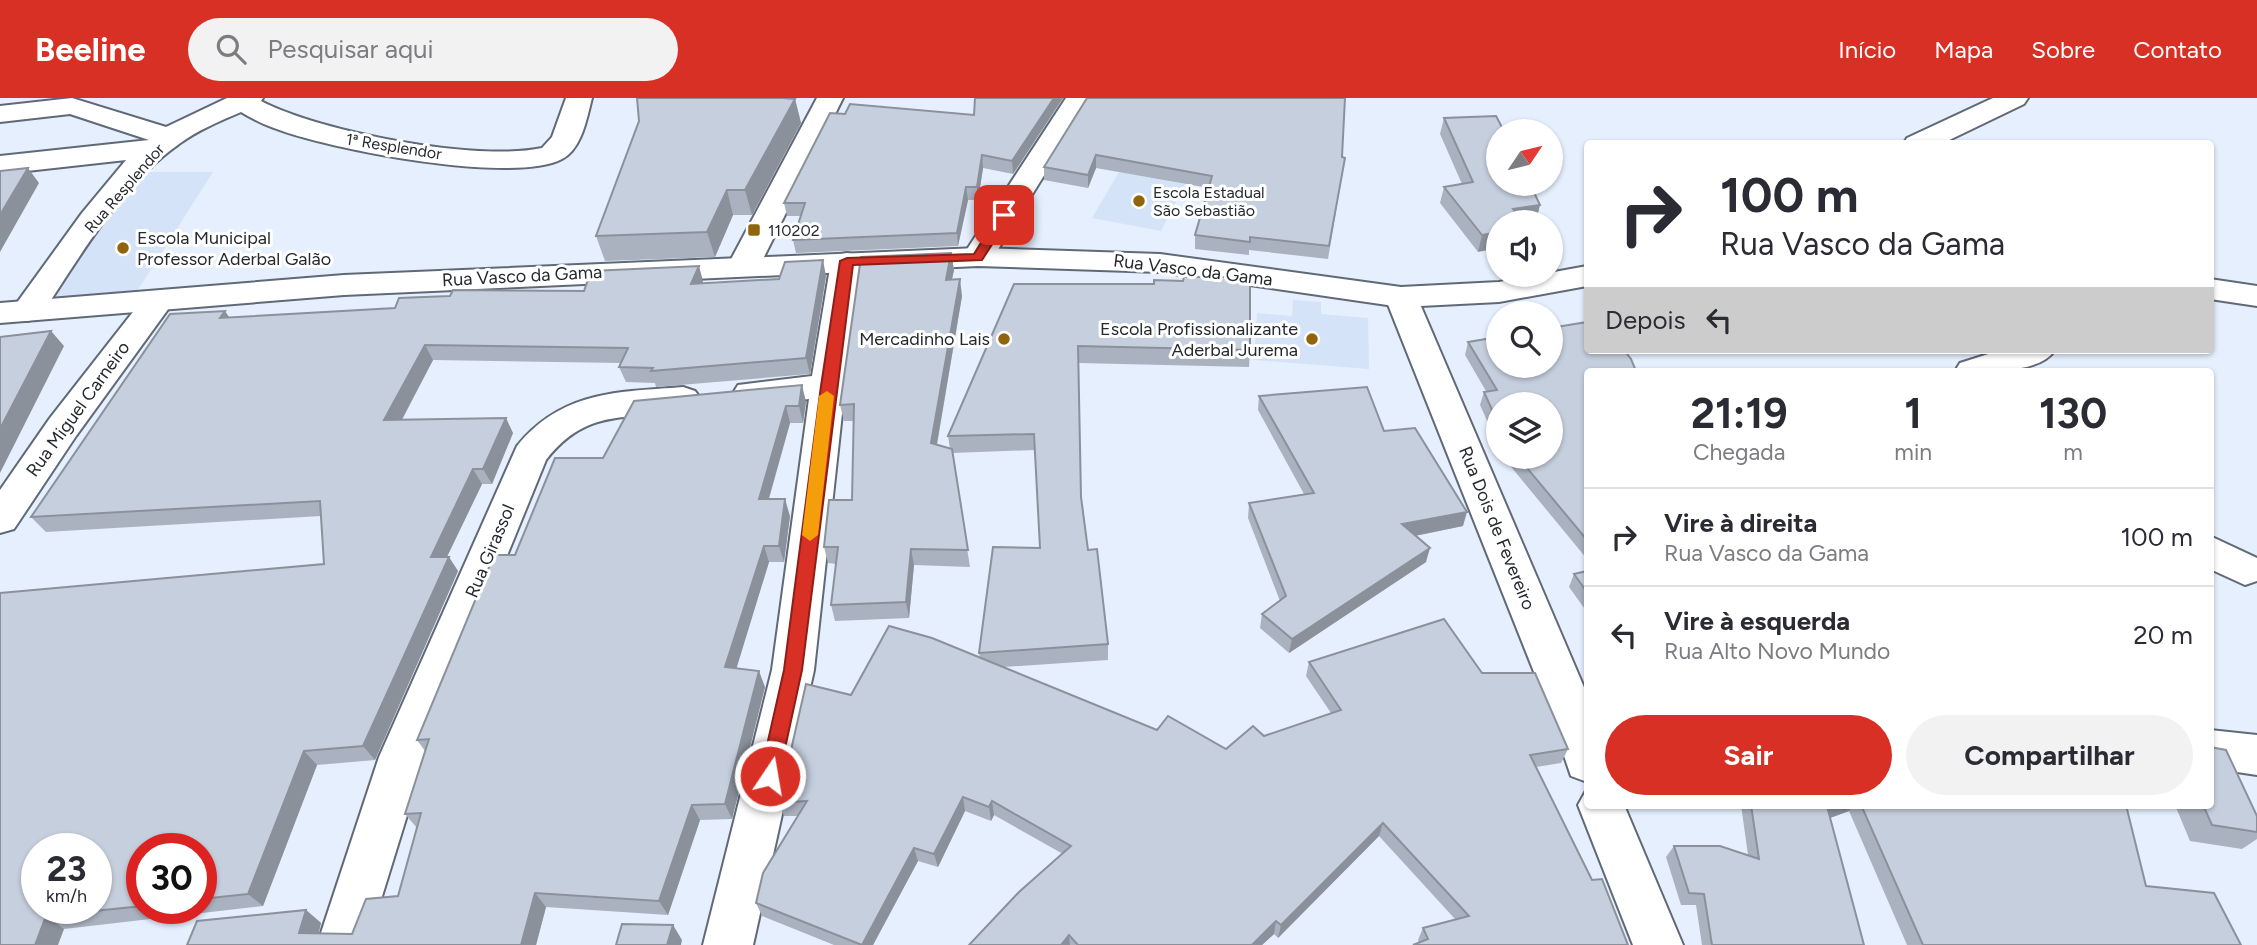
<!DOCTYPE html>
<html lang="pt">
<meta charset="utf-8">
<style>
:root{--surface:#fff;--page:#f2f2f3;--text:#2b2b33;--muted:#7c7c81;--line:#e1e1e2;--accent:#d93025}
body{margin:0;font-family:Figtree,sans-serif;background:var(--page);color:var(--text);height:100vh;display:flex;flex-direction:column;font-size:26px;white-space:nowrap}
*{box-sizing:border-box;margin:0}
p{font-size:23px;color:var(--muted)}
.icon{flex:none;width:38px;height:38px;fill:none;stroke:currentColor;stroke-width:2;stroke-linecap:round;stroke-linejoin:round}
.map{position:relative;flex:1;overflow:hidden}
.side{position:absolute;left:1584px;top:270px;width:630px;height:441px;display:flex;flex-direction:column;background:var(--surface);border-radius:7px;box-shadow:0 2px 5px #0004}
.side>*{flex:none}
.banner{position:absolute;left:1584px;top:42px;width:630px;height:214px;border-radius:7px;box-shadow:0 2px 5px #0004;background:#fff;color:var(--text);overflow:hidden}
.needle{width:46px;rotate:55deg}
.fabs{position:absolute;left:1486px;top:21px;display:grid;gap:14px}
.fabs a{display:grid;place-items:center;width:77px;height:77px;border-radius:50%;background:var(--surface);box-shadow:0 2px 5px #0004;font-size:35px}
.speed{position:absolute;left:21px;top:735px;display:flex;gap:14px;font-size:35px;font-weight:700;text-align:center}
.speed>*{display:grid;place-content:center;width:91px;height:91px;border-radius:50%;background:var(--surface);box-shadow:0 2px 5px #0004;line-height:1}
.speed small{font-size:18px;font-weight:400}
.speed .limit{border:10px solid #d22;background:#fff;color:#111}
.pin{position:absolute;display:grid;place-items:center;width:60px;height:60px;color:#fff;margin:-30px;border-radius:14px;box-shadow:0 4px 10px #0006}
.me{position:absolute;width:77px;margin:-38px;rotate:12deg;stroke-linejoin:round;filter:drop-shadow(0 0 5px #0008)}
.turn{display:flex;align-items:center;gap:24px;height:147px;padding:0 21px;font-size:32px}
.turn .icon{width:91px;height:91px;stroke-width:2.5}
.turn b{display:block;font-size:49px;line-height:60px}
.then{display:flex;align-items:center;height:66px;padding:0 21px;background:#0003;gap:14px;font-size:26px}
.eta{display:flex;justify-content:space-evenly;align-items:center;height:119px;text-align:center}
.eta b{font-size:42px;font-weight:700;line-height:49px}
.action{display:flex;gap:14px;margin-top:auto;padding:14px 21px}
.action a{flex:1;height:80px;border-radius:42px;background:var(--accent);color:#fff;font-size:28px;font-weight:700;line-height:80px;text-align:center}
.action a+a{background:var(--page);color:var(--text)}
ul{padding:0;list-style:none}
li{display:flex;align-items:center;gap:21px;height:98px;padding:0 21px;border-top:2px solid var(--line)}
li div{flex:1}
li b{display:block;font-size:26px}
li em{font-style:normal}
header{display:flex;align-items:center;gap:42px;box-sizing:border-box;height:98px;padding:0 35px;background:var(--accent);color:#fff}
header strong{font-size:33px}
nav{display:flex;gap:38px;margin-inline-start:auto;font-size:24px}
.search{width:490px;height:63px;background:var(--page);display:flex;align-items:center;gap:18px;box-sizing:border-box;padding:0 24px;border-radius:38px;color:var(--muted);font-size:26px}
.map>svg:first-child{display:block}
</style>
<header>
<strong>Beeline</strong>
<div class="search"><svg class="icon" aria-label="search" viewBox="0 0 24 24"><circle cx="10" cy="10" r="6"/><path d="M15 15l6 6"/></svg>Pesquisar aqui</div>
<nav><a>Início</a><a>Mapa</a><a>Sobre</a><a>Contato</a></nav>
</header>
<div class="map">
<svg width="2257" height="847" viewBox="0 0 2257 847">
<rect width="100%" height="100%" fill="#e5effe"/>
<!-- built -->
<g fill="#d5e3f8">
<polygon points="149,74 213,74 132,201 40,207 121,99"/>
<polygon points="1119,74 1185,86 1161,133 1092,120"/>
<polygon points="1293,202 1321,204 1321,216 1368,220 1369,271 1254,262 1257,215 1292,218"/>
</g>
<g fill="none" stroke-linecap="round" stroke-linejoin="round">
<!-- minor casing -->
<g stroke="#606976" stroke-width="4">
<g id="minor">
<path d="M 72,0 L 166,29 L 227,0 L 263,0 L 261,3 C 320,34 477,64 542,50 L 552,39 L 566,0 L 592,0 C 587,19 582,51 562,61 C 513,87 327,51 274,30 C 262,26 251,20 241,14 C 220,23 198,32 179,46 C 119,88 79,161 39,220 L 27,223 L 15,220 L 11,213 L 82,115 L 126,62 L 0,76 L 0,58 L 149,42 L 70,16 L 0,24 L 0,8 Z"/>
<polygon points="817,0 843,0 760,167 755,174 744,177 733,174 728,167"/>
<polygon points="1066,0 1092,0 989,166 978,168 967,166 962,159"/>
<polygon points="847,155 858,157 863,164 845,288 814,572 753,847 703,847 772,572 809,301 750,307 738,303 733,295 738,287 812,278 831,164 836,157"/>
<polygon points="2210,181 2257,188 2257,208 2210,201"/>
<polygon points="158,193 169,196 174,203 76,338 14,431 0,435 0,392 50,320 147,196"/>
<path d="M 2001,252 L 2055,252 C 2039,277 1982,273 1955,273 L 1960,265 Z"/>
<path d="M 683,289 L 695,293 L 701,301 L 695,309 C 635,326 591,304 546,362 L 425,659 L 367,847 L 317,847 L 379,659 L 517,348 C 562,293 617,294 683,289 Z"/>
<polygon points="2210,438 2257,460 2257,483 2245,487 2210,471"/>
<polygon points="2210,632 2257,637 2257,677 2210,670"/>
</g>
</g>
<!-- tertiary casing -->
<g stroke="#606976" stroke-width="4">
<g id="tertiary">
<polygon points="1401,189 1412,192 1417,199 1586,594 1587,684 1571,678 1542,594 1385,199 1390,192"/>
<polygon points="1587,691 1587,707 1624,707 1683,847 1633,847 1578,707"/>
</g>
</g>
<!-- secondary casing -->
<g stroke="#606976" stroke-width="4">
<g id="secondary">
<polygon points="1993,0 2028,0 2024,6 1941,46 1903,46 1907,40"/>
<polygon points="978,150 1160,156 1401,189 1499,184 1587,168 1587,188 1499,204 1401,209 1160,174 978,168 344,197 0,225 0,205 344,177"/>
</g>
</g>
<!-- minor -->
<use href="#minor" fill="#fff" fill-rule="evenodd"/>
<!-- tertiary -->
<use href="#tertiary" fill="#fff" fill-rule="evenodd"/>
<!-- secondary -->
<use href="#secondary" fill="#fff" fill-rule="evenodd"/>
</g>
<!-- wall -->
<g fill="#aab2bf" fill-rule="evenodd">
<polygon points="1063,0 1013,76 983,70 978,102 968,102 958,148 796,155 793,142 801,118 787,118 784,105 845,16 974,17"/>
<polygon points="1087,0 1345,60 1328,161 1249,152 1249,157 1195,151 1195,137 1209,90 1096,70 1088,90 1044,82 1044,69"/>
<polygon points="795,1 801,25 752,117 733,117 715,159 605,163 596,138"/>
<polygon points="1444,20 1536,124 1498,124 1478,154 1440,105 1444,89 1462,86 1440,36"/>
<polygon points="951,155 954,172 952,182 962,198 937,347 950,351 948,338 1014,186 1250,252 1249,269 1079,265 1081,402 1088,452 1108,546 1108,562 1003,569 1157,632 1226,651 1331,615 1306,578 1309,564 1482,575 1568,651 1561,665 1536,669 1592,782 1419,845 1418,842 1423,830 1455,821 1379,738 1278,840 1274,836 1262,847 969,847 1063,756 994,717 991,723 965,713 938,769 918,763 873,847 834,847 762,818 756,805 798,718 784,718 779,705 851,597 980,560 979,555 1040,450 1035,352 952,355 970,469 914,467 909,520 835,523 831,507 836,466 828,465 824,449 852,402 854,323 844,323 840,307"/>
<path d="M 826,178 L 810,276 L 656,289 L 655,285 L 626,284 L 619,269 L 621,265 L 433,262 L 402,322 L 513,335 L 492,386 L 482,386 L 447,459 L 458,473 L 375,662 L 317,667 L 263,808 L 64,831 L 0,847 L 324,466 L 321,418 L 46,434 L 31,419 L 229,220 L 395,210 L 584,193 L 703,183 L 703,185 ZM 142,751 L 201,751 L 201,810 L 142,810 Z"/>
<polygon points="1468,244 1587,273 1587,461 1503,359 1550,359 1498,306 1498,347 1480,307 1484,294 1486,293 1465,257"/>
<polygon points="1259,298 1384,333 1463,428 1415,438 1426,464 1289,555 1260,530 1262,516 1280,503 1248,420 1249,405 1304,396 1258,312"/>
<polygon points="634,303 806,304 803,325 790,325 769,401 790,418 784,464 769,464 736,570 765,589 732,721 700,722 668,817 546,809 536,847 187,847 306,812 321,825 319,835 352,836 398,798 417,730 405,716 425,653 417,642 515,457 603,360"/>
<polygon points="1587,473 1587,514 1569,489 1574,476"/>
<polygon points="1741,707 2126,707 2146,788 2241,847 1907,847 1849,713 1830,720 1864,847 1702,847 1696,807 1681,807 1666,759 1674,748 1748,757"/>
<polygon points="2175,707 2210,707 2257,718 2257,741 2242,751 2190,743"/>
</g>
<!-- shaded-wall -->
<g fill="#8b919b">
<polygon points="1054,0 1063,0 1013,76 1012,63"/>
<polygon points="795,1 801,25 752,117 745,92"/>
<polygon points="982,57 983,70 978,102 977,89"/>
<polygon points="1096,57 1096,70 1088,90 1088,77"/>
<polygon points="28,70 39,85 0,154 0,117"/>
<polygon points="966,89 968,102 958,148 957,135"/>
<polygon points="727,92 733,117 715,159 707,134"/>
<polygon points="1540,107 1536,124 1510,124 1513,111"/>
<polygon points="1498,134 1498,150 1478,154 1482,137"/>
<polygon points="951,155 954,172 948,198 946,182"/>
<polygon points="823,162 826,178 810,276 806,260"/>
<polygon points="699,168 703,183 695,201 691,186"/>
<polygon points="960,181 962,198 934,362 931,345"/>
<polygon points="225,213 235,228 220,220"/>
<polygon points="51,233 64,248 0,375 0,331"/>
<polygon points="425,247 433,262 393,338 384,322"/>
<polygon points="802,287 806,304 803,325 799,308"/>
<polygon points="786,308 790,325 764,417 759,401"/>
<polygon points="506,320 513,335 492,386 483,371"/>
<polygon points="473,371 482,386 440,473 431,459"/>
<polygon points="785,401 790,418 784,464 779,448"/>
<polygon points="1467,414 1463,428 1399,441 1402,426"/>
<polygon points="764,448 769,464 732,585 725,569"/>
<polygon points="1430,450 1426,464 1289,555 1292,541"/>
<polygon points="911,451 914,467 909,520 906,504"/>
<polygon points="449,459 458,473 375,662 363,648"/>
<polygon points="759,573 765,589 732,721 725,706"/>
<polygon points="304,653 317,667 263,808 248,796"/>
<polygon points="963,699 965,713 938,769 934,756"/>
<polygon points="992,703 994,717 991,723 989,709"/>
<polygon points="692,707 700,722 668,817 659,803"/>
<polygon points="1843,707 1854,707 1849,713 1819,724 1828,712"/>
<polygon points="1383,725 1379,738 1278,840 1281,827"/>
<polygon points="914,750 918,763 873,847 862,847"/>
<polygon points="535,795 546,809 536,847 521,847"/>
<polygon points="306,812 321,825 315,847 299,835"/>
<polygon points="46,818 64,831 58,847 35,847"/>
<polygon points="1276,823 1274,836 1262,847 1252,847"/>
<polygon points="673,827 682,842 681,847 667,847"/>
<polygon points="1069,837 1070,847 1061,847"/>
</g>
<!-- building -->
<g fill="#c6cfde" stroke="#8b919b" stroke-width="2" fill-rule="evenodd">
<polygon points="637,0 782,0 795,1 745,92 727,92 707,134 596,138 639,23"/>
<polygon points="975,0 1054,0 1012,63 982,57 977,89 966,89 957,135 793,142 805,105 784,105 830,15 845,16 850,6 974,17"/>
<polygon points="1087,0 1345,0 1342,59 1345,60 1329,148 1250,139 1250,144 1195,137 1212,78 1096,57 1088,77 1044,69"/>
<polygon points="1496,18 1504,33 1498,33 1498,86 1530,86 1540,107 1513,111 1524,124 1498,124 1498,134 1482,137 1444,89 1473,84 1444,20"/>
<polygon points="28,70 0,117 0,73"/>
<polygon points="951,155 946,182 960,181 931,345 952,351 968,452 911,451 906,504 831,507 838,449 824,449 829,402 852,402 854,306 840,307 861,159"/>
<path d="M 823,162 L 806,260 L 651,273 L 653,270 L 619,269 L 628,250 L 425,247 L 384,322 L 506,320 L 483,371 L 473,371 L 431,459 L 449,459 L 363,648 L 304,653 L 248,796 L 201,801 L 201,751 L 142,751 L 142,808 L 46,818 L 35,847 L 0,847 L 0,495 L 324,466 L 320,403 L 31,419 L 170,216 L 225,213 L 220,220 L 395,210 L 399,200 L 450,198 L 453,192 L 584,193 L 591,173 L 699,168 L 691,186 L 779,181 L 785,164 ZM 37,751 L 96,751 L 96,810 L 37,810 Z"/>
<polygon points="1184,179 1250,179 1250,252 1078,248 1081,399 1088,452 1097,451 1108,546 979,555 993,449 1040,450 1034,336 948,338 1014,186 1154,186 1154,182 1183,183"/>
<polygon points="1587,224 1587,252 1624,252 1631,261 1636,273 1587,273 1587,442 1518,359 1550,359 1550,306 1498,306 1498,325 1484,294 1497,292 1468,244 1498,239 1498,268 1550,268 1550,230"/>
<polygon points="51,233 0,331 0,239"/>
<polygon points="802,287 799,308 786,308 759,401 785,401 779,448 764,448 725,569 759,573 725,706 692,707 659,803 535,795 521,847 187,847 197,823 306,812 299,835 352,836 366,801 398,798 421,715 405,716 429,641 417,642 494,457 515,457 555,360 603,360 634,303"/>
<polygon points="1367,289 1384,333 1415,330 1467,414 1402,426 1430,450 1292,541 1262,516 1286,498 1249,405 1314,395 1259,298"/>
<polygon points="1587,473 1587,494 1574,476"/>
<polygon points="1444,521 1482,575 1535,575 1568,651 1530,657 1592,782 1602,781 1628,847 1413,847 1428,841 1423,830 1469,818 1383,725 1281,827 1276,823 1252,847 1078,847 1069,837 1061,847 969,847 1019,794 1071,748 992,703 989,709 963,699 934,756 914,750 862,847 756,805 763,775 807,703 779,705 806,586 851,597 889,528 932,540 1157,632 1168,618 1226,651 1253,628 1264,638 1341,612 1309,564"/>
<polygon points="2210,649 2226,652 2257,718 2257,734 2212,727 2203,707 2210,707"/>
<polygon points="1751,707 1843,707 1828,712 1864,847 1712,847 1704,796 1689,795 1674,748 1720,748 1759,761"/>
<polygon points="1861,707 2126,707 2146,788 2214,795 2241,847 1923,847"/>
<polygon points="622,826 673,827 667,847 616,847"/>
</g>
<!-- route -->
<polygon fill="#d93025" stroke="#8d1f18" stroke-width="2" points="1004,113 1011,117 982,162 853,167 802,572 779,678 776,683 770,686 763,683 760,678 784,572 821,288 840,163 847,160 974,156 1000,114"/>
<!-- slow -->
<polygon fill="#f59e0b" points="827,293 834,298 818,437 810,443 802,437 819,298"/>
<!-- markers -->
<g fill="#90650e" stroke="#fff" stroke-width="2.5">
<circle cx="1139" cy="103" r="7"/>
<rect x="747" y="125" width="14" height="14" rx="3.5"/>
<circle cx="123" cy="150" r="7"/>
<circle cx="1004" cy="241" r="7"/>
<circle cx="1312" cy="241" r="7"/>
</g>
<g text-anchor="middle" stroke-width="6" stroke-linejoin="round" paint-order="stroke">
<!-- far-street labels -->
<g font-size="16" fill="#25292e" stroke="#fff">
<text transform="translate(394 48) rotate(9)" y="6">1ª Resplendor</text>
<text transform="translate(124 90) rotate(-49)" y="6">Rua Resplendor</text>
</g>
<!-- far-poi labels -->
<g font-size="16" fill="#25292e" stroke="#fff" text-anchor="start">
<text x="1153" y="100">Escola Estadual<tspan x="1153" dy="18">São Sebastião</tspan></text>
<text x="768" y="138">110202</text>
</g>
<!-- poi labels -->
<g font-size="18" fill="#25292e" stroke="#fff" text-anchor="end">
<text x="137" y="146" text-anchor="start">Escola Municipal<tspan x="137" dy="21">Professor Aderbal Galão</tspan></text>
<text x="1298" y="237">Escola Profissionalizante<tspan x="1298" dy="21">Aderbal Jurema</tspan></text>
<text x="990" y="247">Mercadinho Lais</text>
</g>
<!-- street labels -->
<g font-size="18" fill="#25292e" stroke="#fff">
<text transform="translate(1193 172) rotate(7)" y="6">Rua Vasco da Gama</text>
<text transform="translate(522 178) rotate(-3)" y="6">Rua Vasco da Gama</text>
<text transform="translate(78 311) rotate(-54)" y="6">Rua Miguel Carneiro</text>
<text transform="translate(1497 430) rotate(68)" y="6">Rua Dois de Fevereiro</text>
<text transform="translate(490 453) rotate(-67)" y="6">Rua Girassol</text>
</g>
</g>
</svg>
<div class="fabs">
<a><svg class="needle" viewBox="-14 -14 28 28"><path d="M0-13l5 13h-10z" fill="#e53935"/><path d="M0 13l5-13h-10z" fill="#7c7c81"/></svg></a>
<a><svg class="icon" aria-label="sound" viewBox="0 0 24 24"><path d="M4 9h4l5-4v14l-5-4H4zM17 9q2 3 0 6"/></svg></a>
<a><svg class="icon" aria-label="search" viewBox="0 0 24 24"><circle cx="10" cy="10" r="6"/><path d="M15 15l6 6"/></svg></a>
<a><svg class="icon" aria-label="layers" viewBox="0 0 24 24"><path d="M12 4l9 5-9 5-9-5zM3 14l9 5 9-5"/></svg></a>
</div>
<div class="speed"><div>23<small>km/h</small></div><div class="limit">30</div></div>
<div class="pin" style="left:1004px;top:117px;background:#d93025"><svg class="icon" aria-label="arrive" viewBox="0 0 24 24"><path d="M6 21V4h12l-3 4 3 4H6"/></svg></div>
<svg class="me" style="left:770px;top:678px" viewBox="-20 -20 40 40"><circle r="17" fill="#d93025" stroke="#fff" stroke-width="3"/><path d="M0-11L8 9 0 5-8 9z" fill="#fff"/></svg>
<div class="banner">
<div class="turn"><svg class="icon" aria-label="right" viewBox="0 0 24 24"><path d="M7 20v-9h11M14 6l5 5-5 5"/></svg><div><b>100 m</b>Rua Vasco da Gama</div></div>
<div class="then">Depois<svg class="icon" aria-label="left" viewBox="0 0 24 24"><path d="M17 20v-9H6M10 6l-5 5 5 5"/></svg></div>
</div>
<section class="side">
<div class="eta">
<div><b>21:19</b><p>Chegada</p></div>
<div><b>1</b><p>min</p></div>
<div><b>130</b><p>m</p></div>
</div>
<ul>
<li><svg class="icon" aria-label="right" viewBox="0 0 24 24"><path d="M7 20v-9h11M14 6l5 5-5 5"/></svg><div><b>Vire à direita</b><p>Rua Vasco da Gama</p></div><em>100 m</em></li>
<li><svg class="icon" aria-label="left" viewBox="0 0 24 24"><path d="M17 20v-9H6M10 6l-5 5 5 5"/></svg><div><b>Vire à esquerda</b><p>Rua Alto Novo Mundo</p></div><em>20 m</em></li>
</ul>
<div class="action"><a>Sair</a><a>Compartilhar</a></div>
</section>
</div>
